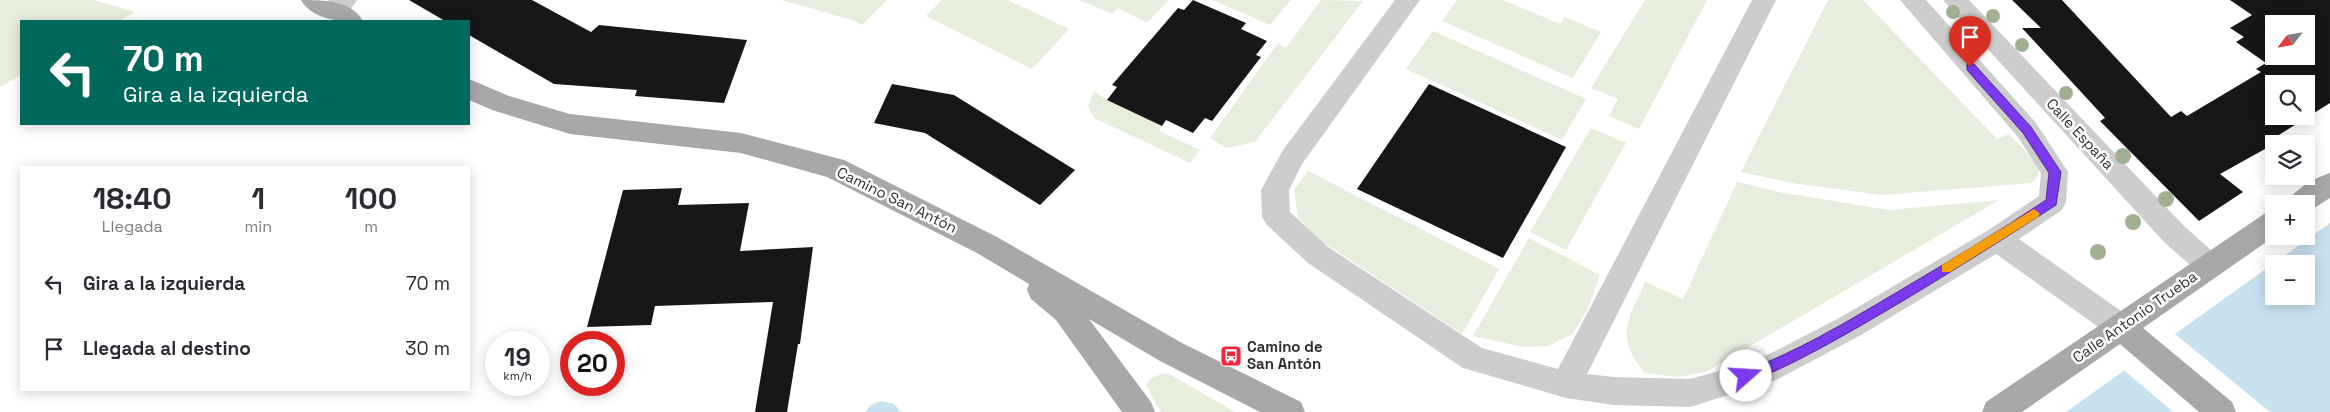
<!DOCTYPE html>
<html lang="es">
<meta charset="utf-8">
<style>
:root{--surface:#fff;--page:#f2f2f3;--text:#2b2b33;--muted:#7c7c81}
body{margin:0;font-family:"Space Grotesk",sans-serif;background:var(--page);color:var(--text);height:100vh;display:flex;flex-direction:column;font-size:19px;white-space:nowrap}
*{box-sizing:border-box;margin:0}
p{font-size:16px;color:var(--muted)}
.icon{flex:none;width:28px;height:28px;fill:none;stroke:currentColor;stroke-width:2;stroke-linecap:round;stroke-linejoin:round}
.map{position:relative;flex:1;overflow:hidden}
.sheet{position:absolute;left:20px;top:166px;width:450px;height:225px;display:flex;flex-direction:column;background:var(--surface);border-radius:0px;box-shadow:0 2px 12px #0003}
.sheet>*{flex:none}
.hud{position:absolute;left:20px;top:20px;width:450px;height:105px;border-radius:0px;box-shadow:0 2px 12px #0003;background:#00695c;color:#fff;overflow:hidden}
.needle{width:32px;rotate:239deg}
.buttons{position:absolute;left:2265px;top:15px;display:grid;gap:10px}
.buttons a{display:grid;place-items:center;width:50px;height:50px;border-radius:0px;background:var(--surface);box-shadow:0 2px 12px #0003;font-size:25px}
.speed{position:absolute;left:485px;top:331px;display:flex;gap:10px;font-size:25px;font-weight:700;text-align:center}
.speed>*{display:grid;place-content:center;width:65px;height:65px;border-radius:50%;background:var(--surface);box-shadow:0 2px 12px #0003;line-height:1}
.speed small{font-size:12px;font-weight:400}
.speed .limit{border:8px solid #d22;background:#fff;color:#111}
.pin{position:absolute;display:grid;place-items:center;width:42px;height:42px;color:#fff;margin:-51px -21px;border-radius:50% 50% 50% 0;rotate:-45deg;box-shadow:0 0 5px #0007}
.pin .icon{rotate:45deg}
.me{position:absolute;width:55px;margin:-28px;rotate:71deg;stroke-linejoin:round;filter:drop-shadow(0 0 4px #0008)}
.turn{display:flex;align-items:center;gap:18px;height:105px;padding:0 20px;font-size:22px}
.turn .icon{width:65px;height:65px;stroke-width:2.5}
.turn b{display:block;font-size:35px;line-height:42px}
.eta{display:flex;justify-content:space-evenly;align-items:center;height:85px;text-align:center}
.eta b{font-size:30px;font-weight:700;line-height:35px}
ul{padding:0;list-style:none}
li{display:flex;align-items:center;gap:15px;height:65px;padding:0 20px}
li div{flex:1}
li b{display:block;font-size:19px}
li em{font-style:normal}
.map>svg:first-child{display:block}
</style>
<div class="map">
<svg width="2330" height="412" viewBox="0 0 2330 412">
<rect width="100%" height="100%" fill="#fff"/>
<!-- green -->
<g fill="#e7eedd">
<polygon points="0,0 93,0 135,12 119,21 21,21 21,75 0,87"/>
<polygon points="781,0 887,0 862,25 849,19"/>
<polygon points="942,0 1008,0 1069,29 1032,69 926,16"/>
<polygon points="1079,0 1169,0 1147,23 1118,8 1112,14"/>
<polygon points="1213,0 1291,0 1270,25"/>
<polygon points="1321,0 1363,1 1255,142 1226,148 1210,138 1278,43 1286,48"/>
<polygon points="1457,0 1503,0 1560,24 1565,17 1601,32 1573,78 1442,21"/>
<polygon points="1645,0 1707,0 1639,129 1609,116 1618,99 1591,88"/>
<polygon points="1828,0 1863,0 1997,139 2009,134 2040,167 2038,176 2031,183 1881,195 1792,183 1741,172"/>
<polygon points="1433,31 1586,99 1562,140 1406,69"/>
<polygon points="1094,91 1107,100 1162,126 1159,131 1200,150 1190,163 1094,118 1088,105"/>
<polygon points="1591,128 1626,143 1566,250 1530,232"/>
<polygon points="1308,171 1499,269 1462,334 1314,236 1298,217 1294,190"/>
<path d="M 1737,182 L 1778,192 L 1889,210 L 1999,200 L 1706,372 L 1678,377 L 1645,373 C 1614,336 1628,321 1645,282 L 1683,299 Z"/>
<polygon points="1529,238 1600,275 1588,308 1573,334 1548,346 1524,347 1473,336"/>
<polygon points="1161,374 1169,374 1235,412 1161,412 1146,385 1150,379"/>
</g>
<!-- water -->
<g fill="#c8e1ef" fill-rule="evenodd">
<path d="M 2330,223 L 2330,412 L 2066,412 ZM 2274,264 L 2306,264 L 2306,296 L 2274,296 Z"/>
<polygon points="881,401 894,404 901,412 865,412 871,405"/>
</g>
<!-- pier -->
<polygon fill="#fff" points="2175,334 2270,412 2173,412 2124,370"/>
<!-- building -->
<g fill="#171717" fill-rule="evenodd">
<polygon points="409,0 532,0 591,32 599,25 747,40 724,103 635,96 637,90 554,84 469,35 469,21 445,21"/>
<polygon points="1193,0 1246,23 1241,29 1267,41 1256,55 1261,57 1212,121 1205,118 1193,133 1166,120 1162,126 1107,100 1117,87 1112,85 1178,8 1184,10"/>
<path d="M 2012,0 L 2062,0 L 2171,117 L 2181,111 L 2187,116 L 2261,72 L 2256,69 L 2266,63 L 2236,42 L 2244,37 L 2230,28 L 2252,15 L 2230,0 L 2330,0 L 2330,103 L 2274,138 L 2274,144 L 2220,174 L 2243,192 L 2199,221 L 2100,121 L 2105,118 L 2022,28 L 2041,28 ZM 2274,24 L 2306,24 L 2306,56 L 2274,56 ZM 2274,84 L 2306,84 L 2306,116 L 2274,116 Z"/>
<polygon points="892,84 954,95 1075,170 1040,205 925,133 874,123"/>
<polygon points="1429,84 1566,147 1503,258 1357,189"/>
<polygon points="682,188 678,205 749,203 740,251 813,247 800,344 798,344 787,412 755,412 773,302 655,306 651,325 587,327 623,190"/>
</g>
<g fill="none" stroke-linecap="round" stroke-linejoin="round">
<!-- minor -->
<g fill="#cdcdcd" fill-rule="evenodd">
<path d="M 329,0 L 357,0 C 350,13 339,21 324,16 L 321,10 Z"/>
<polygon points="1395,0 1420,0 1302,164 1289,190 1290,212 1328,247 1482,348 1558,369 1752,0 1776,0 1587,374 1614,377 1690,379 1758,360 1841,317 1987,231 2039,196 2041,173 2018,137 1900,0 1926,0 2036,123 2068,172 2066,202 2062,210 2019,239 2131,318 2136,327 2131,336 2121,340 2111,336 1996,254 1861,335 1776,380 1690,407 1614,405 1566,398 1463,368 1308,263 1266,224 1262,216 1261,190 1283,150"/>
<polygon points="1943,0 1969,0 2184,226 2219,257 2223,265 2219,273 2209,277 2199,273 2164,242"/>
</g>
<!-- major -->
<g fill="#a8a8a8" fill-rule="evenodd">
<path d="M 301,0 C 323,0 351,0 363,21 C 342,22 313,21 301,0 Z"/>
<polygon points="469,79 509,96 570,114 741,133 844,160 997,237 1182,343 1301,402 1305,412 1260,412 1160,361 1089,319 1151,402 1155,412 1122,412 1056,320 1031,299 1027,290 1029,284 977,253 827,177 741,153 570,134 492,110 469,100"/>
<path d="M 2330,173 L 2330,198 L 2306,213 L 2306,204 L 2286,204 C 2294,189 2315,178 2330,173 Z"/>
<polygon points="2274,211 2275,236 2143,328 2232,402 2236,412 2199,412 2120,344 2022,412 1982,412 1986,402 2264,214"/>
</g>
</g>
<!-- trees -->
<g fill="#a1b092">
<circle cx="1953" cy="12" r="7"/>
<circle cx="1993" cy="16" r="7"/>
<circle cx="2022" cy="45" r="7"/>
<circle cx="2066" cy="93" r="7"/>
<circle cx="2123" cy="156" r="8"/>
<circle cx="2166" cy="199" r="8"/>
<circle cx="2133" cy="222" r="8"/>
<circle cx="2098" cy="252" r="8"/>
</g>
<!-- route -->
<path fill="#7c3aed" stroke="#51269a" d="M 1970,63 L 1974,64 L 2031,127 L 2061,172 L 2056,205 C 2018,230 1769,390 1742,380 L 1740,376 L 1742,372 C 1795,353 1845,323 1894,294 C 1946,263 1997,233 2046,200 L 2049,173 L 2023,133 L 1967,70 L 1967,64 Z"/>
<!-- slow -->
<polygon fill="#f59e0b" points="2034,209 2040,214 2038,217 1950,272 1942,272 1942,265"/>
<!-- icons -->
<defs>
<g id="bus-square" transform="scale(1.125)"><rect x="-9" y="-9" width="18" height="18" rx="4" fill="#f3263c" stroke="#fff"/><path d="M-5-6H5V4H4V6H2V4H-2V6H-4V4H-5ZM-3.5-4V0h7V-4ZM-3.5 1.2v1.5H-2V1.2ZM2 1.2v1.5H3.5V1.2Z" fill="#fff"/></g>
</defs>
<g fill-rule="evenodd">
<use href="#bus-square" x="1231" y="356"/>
</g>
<g text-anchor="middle" stroke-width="5" stroke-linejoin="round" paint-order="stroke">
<!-- street labels -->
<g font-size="15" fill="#303030" stroke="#fff">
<text transform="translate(2080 134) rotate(47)" y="5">Calle España</text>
<text transform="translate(897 200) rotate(26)" y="5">Camino San Antón</text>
<text transform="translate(2135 317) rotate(-35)" y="5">Calle Antonio Trueba</text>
</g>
<!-- poi labels -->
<g font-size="15" font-weight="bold" fill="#303030" stroke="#fff" text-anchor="start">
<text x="1247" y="352">Camino de<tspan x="1247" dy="17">San Antón</tspan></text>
</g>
</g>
</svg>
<div class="buttons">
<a><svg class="needle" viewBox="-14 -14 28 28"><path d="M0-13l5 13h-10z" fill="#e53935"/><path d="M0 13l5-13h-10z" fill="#7c7c81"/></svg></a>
<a><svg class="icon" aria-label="search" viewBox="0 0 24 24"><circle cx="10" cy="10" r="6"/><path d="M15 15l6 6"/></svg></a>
<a><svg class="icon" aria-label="layers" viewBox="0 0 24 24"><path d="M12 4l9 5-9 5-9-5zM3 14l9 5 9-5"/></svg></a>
<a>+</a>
<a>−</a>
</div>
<div class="speed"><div>19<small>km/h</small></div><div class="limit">20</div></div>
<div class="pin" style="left:1970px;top:67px;background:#d93025"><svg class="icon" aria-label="arrive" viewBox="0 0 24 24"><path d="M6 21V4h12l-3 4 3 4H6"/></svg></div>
<svg class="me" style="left:1746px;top:376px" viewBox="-20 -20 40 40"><circle r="19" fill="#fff"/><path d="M0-13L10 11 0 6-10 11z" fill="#7c3aed"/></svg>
<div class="hud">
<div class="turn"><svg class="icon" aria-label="left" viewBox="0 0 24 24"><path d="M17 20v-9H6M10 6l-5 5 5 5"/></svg><div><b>70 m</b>Gira a la izquierda</div></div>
</div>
<section class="sheet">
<div class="eta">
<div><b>18:40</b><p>Llegada</p></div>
<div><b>1</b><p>min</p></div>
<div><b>100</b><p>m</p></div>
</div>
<ul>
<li><svg class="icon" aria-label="left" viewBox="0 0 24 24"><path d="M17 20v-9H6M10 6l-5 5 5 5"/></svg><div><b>Gira a la izquierda</b></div><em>70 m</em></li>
<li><svg class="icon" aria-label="arrive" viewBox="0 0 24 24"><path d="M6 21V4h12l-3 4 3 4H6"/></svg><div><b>Llegada al destino</b></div><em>30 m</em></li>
</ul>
</section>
</div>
